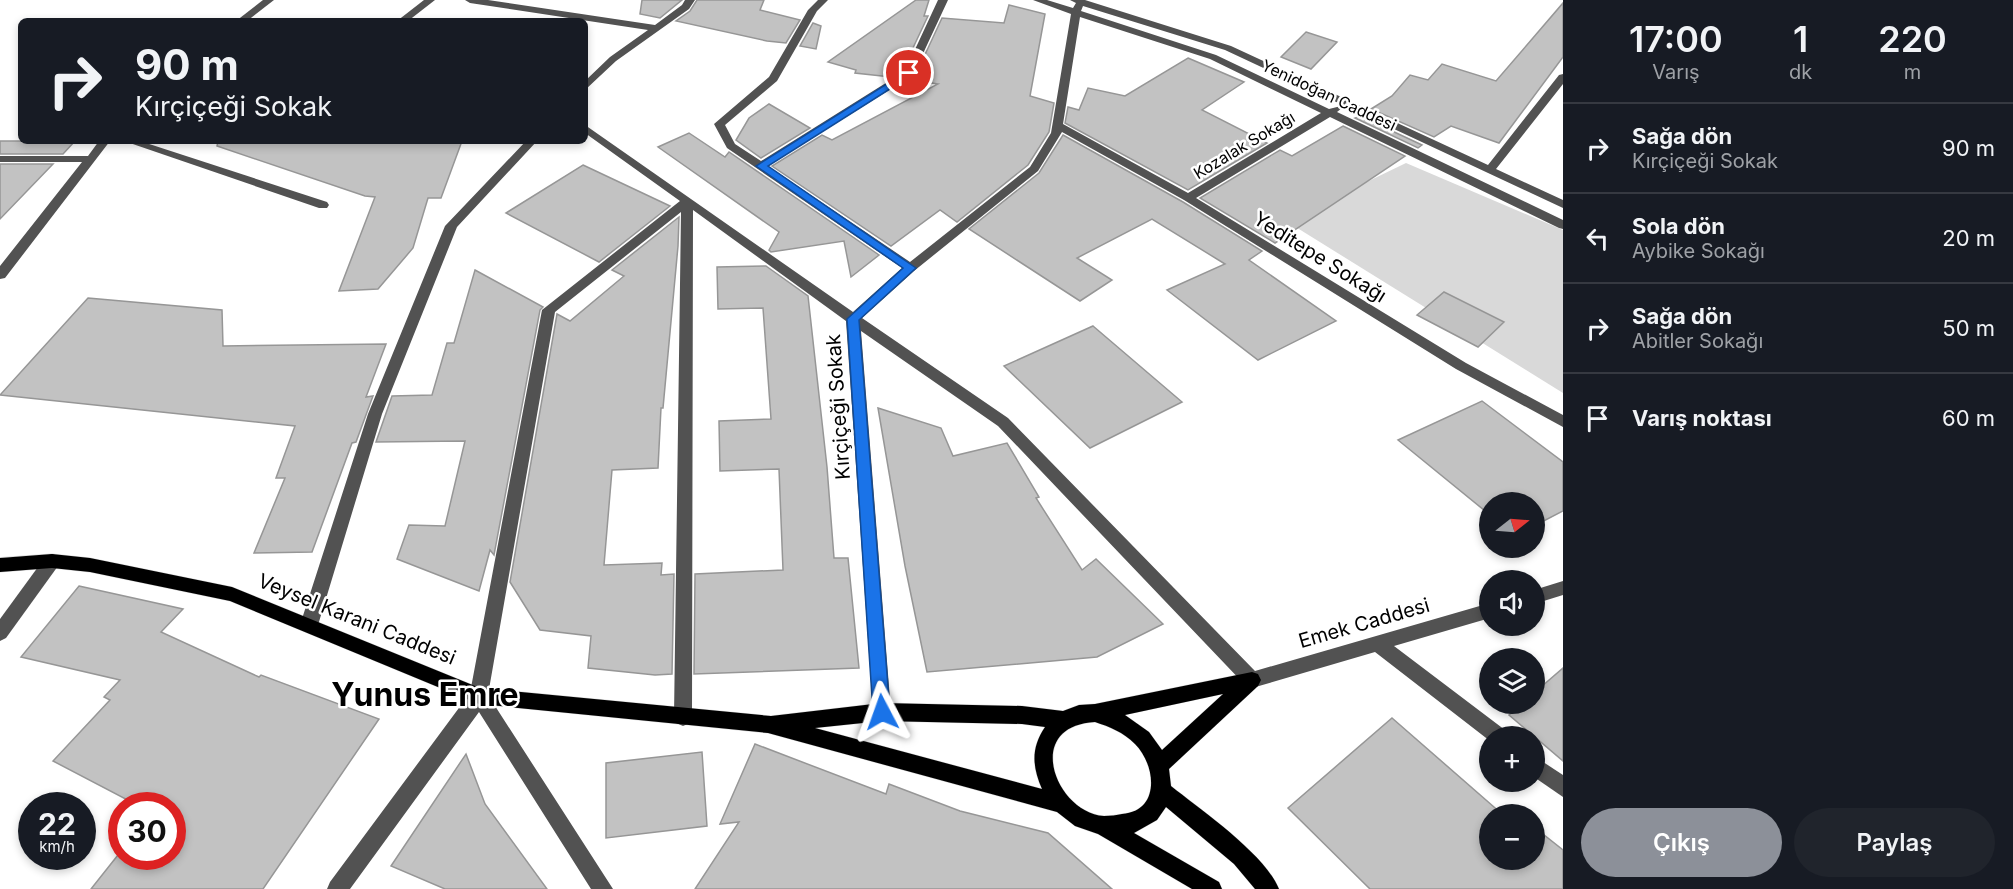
<!DOCTYPE html>
<html lang="tr">
<meta charset="utf-8">
<style>
:root{--surface:#171b24;--page:#20242c;--text:#f1f3f6;--muted:#9ea1a6;--line:#363941;--accent:#8c9099}
body{margin:0;font-family:Inter,sans-serif;background:var(--page);color:var(--text);height:100vh;display:flex;flex-direction:column;font-size:22px;white-space:nowrap}
*{box-sizing:border-box;margin:0}
p{font-size:20px;color:var(--muted)}
.icon{flex:none;width:33px;height:33px;fill:none;stroke:currentColor;stroke-width:2;stroke-linecap:round;stroke-linejoin:round}
.map{position:relative;flex:1;overflow:hidden}
.drawer{display:flex;flex-direction:column;background:var(--surface);width:450px}
.drawer>*{flex:none}
.banner{position:absolute;left:18px;top:18px;width:570px;height:126px;border-radius:9px;box-shadow:0 3px 9px #0003;background:#171b24;color:var(--text);overflow:hidden}
.needle{width:39px;rotate:73deg}
.controls{position:absolute;left:1479px;top:492px;display:grid;gap:12px}
.controls a{display:grid;place-items:center;width:66px;height:66px;border-radius:50%;background:var(--surface);box-shadow:0 3px 9px #0003;font-size:30px}
.speed{position:absolute;left:18px;top:792px;display:flex;gap:12px;font-size:30px;font-weight:700;text-align:center}
.speed>*{display:grid;place-content:center;width:78px;height:78px;border-radius:50%;background:var(--surface);box-shadow:0 3px 9px #0003;line-height:1}
.speed small{font-size:15px;font-weight:400}
.speed .limit{border:9px solid #d22;background:#fff;color:#111}
.pin{position:absolute;display:grid;place-items:center;width:51px;height:51px;color:#fff;margin:-26px;border:3px solid #fff;border-radius:50%;box-shadow:0 2px 6px #0007}
.me{position:absolute;width:66px;margin:-33px;rotate:356deg;stroke-linejoin:round;filter:drop-shadow(0 0 4px #0008)}
.turn{display:flex;align-items:center;gap:21px;height:126px;padding:0 18px;font-size:27px}
.turn .icon{width:78px;height:78px;stroke-width:2.5}
.turn b{display:block;font-size:42px;line-height:51px}
.eta{display:flex;justify-content:space-evenly;align-items:center;height:102px;text-align:center}
.eta b{font-size:36px;font-weight:600;line-height:42px}
.primary-button{display:flex;gap:12px;margin-top:auto;padding:12px 18px}
.primary-button a{flex:1;height:69px;border-radius:36px;background:var(--accent);color:#fff;font-size:24px;font-weight:600;line-height:69px;text-align:center}
.primary-button a+a{background:var(--page);color:var(--text)}
ul{padding:0;list-style:none}
li{display:flex;align-items:center;gap:18px;height:90px;padding:0 18px;border-top:2px solid var(--line)}
li div{flex:1}
li b{display:block;font-size:22px}
li em{font-style:normal}
main{display:flex;flex:1;min-height:0}
.map>svg:first-child{display:block}
</style>
<main>
<div class="map">
<svg width="1563" height="889" viewBox="0 0 1563 889">
<rect width="100%" height="100%" fill="#fff"/>
<!-- green -->
<polygon fill="#d9d9d9" points="1406,163 1563,230 1563,393 1286,221"/>
<!-- building -->
<g fill="#c2c2c2" stroke="#969696" stroke-width="1.5">
<polygon points="642,0 682,0 660,18 640,14"/>
<polygon points="697,0 764,0 760,10 800,20 786,43 767,41 676,21 690,11"/>
<polygon points="916,0 929,0 924,16 928,16 903,69 891,77 855,73 856,70 828,62"/>
<polygon points="1563,3 1563,57 1499,143 1451,126 1434,137 1371,109 1392,96 1410,75 1428,80 1442,64 1496,81"/>
<polygon points="1009,5 1045,14 1030,96 1054,103 1049,132 1028,165 957,222 940,210 891,246 772,166 822,135 832,140 938,84 910,80 915,76 942,18 1004,23"/>
<polygon points="813,23 821,26 816,49 800,46"/>
<polygon points="1306,32 1337,42 1311,69 1281,57"/>
<polygon points="1188,58 1244,82 1202,110 1267,143 1188,190 1065,123 1068,107 1079,110 1088,88 1125,96"/>
<polygon points="769,104 810,128 761,158 736,140 749,118"/>
<polygon points="1360,116 1422,145 1418,148 1355,118"/>
<polygon points="1343,126 1405,156 1275,243 1200,198 1280,150 1292,156"/>
<polygon points="689,133 725,157 729,152 879,255 851,277 844,241 771,252 769,250 779,232 658,147"/>
<polygon points="1063,135 1183,202 1262,251 1249,260 1336,321 1258,360 1167,290 1225,264 1152,219 1077,258 1112,280 1080,301 969,229 1039,173"/>
<polygon points="0,141 75,141 63,154 0,154"/>
<polygon points="218,141 462,141 441,198 428,198 413,248 378,289 339,291 375,197 365,196 217,146"/>
<polygon points="0,164 53,164 0,219"/>
<polygon points="583,165 670,206 599,262 506,213"/>
<polygon points="679,217 678,246 663,408 661,408 658,468 612,470 604,565 662,563 661,575 674,574 672,674 655,675 588,668 591,636 540,630 510,582 557,314 570,321 624,276 612,270"/>
<polygon points="766,266 808,296 827,467 834,558 848,558 859,668 694,674 695,574 783,570 779,469 720,471 719,421 771,419 763,308 718,309 717,267"/>
<polygon points="475,270 543,307 540,310 494,555 490,550 479,591 397,559 409,525 445,526 465,441 376,442 392,396 432,395 447,343 454,343"/>
<polygon points="1444,292 1504,322 1478,347 1417,315"/>
<polygon points="88,298 222,310 223,346 386,344 366,397 373,396 356,442 352,443 312,552 254,553 285,478 276,478 295,426 0,395"/>
<polygon points="1093,326 1182,402 1090,448 1004,366"/>
<polygon points="1482,401 1563,462 1563,511 1534,526 1534,502 1490,502 1490,515 1398,440"/>
<polygon points="878,408 941,428 953,456 1007,443 1039,497 1036,498 1082,570 1096,559 1163,624 1097,657 927,672 905,566"/>
<polygon points="79,586 183,609 161,632 259,677 261,675 379,719 263,889 91,889 122,850 122,856 172,856 172,806 139,806 53,761 110,700 104,697 120,680 21,657"/>
<polygon points="1563,668 1563,761 1509,715 1522,704 1534,704 1534,693"/>
<polygon points="1392,718 1502,814 1509,806 1519,814 1490,814 1490,860 1534,860 1534,827 1563,850 1563,889 1370,889 1288,808"/>
<polygon points="755,744 886,794 889,784 960,811 1048,833 1112,889 695,889 739,822 720,824"/>
<polygon points="702,752 707,826 606,838 606,763"/>
<polygon points="466,754 485,804 547,889 445,889 391,866"/>
</g>
<g fill="none" stroke-linecap="round" stroke-linejoin="round">
<!-- major casing -->
<g stroke="#dbdbdb" stroke-width="1">
<path id="major" d="M 52,554 L 90,558 L 232,587 L 480,688 L 771,716 L 882,703 L 1022,706 L 1063,711 L 1079,705 L 1095,704 L 1252,672 L 1258,674 L 1261,680 L 1258,686 L 1169,769 L 1171,786 C 1201,810 1265,854 1279,889 L 1255,889 L 1234,864 L 1166,807 L 1157,820 L 1134,833 L 1219,882 L 1222,889 L 1192,889 L 1098,834 L 1075,826 L 1057,812 L 768,733 L 479,704 L 230,601 L 90,572 L 52,568 L 0,572 L 0,558 ZM 1223,694 L 1162,750 L 1149,732 L 1125,715 ZM 882,721 L 1022,724 L 1045,727 C 1031,748 1032,766 1042,789 L 815,728 ZM 1095,722 C 1110,727 1123,732 1135,744 C 1156,765 1161,811 1122,814 C 1117,815 1110,816 1104,816 C 1056,813 1022,726 1095,722 Z"/>
</g>
<!-- minor -->
<g fill="#525252" fill-rule="evenodd">
<polygon points="263,0 274,0 247,21 236,21"/>
<polygon points="424,0 435,0 408,21 397,21"/>
<polygon points="465,0 488,0 655,25 682,5 685,0 695,0 689,9 616,61 585,90 585,81 610,57 648,30 470,3"/>
<path d="M 818,0 L 828,0 L 817,11 L 777,81 L 725,125 L 735,144 L 761,161 L 905,71 L 938,0 L 948,0 L 913,75 L 768,166 L 910,262 L 1030,167 L 1051,133 L 1071,14 L 1033,0 L 1047,0 L 1073,8 L 1076,3 L 1070,0 L 1085,0 L 1231,46 L 1488,165 L 1559,75 L 1563,74 L 1563,84 L 1496,169 L 1563,200 L 1563,208 L 1225,50 L 1083,6 L 1081,11 L 1216,55 L 1329,109 L 1341,106 L 1342,108 L 1337,112 L 1563,220 L 1563,229 L 1559,228 L 1330,117 L 1196,198 L 1466,363 L 1563,415 L 1563,427 L 1456,369 L 1184,200 L 1062,132 L 1038,171 L 914,271 L 862,318 L 1008,418 L 1255,671 L 1490,603 L 1490,618 L 1394,646 L 1505,730 L 1507,736 L 1490,736 L 1490,741 L 1375,652 L 1252,688 L 1246,686 L 998,426 L 861,331 L 891,712 L 889,718 L 882,721 L 875,718 L 873,712 L 846,321 L 693,210 L 692,717 L 690,723 L 683,726 L 676,723 L 674,717 L 681,212 L 555,312 L 488,695 L 613,889 L 591,889 L 479,712 L 350,889 L 327,889 L 330,882 L 470,693 L 542,310 L 680,201 L 585,133 L 585,125 L 853,312 L 902,268 L 727,148 L 714,124 L 769,77 L 808,10 ZM 1080,17 L 1210,59 L 1321,113 L 1188,193 L 1063,124 Z"/>
<polygon points="99,141 110,141 5,278 0,279 0,266 82,162 0,162 0,156 88,156"/>
<polygon points="124,141 140,141 327,202 329,205 327,208 319,208"/>
<polygon points="526,141 537,141 457,227 382,414 318,625 315,630 309,633 303,630 300,625 368,414 445,226"/>
<polygon points="52,554 58,556 60,561 58,566 6,638 0,641 0,619 46,556"/>
<polygon points="1563,581 1563,595 1534,604 1534,590"/>
<polygon points="1534,756 1563,775 1563,797 1534,777"/>
</g>
<!-- major -->
<use href="#major" fill="#000" fill-rule="evenodd"/>
</g>
<!-- route -->
<polygon fill="#1a73e8" stroke="#114b97" stroke-width="1.5" points="909,70 912,71 912,75 768,166 916,268 859,320 890,712 888,718 882,720 876,718 873,712 847,319 903,268 756,166"/>
<g text-anchor="middle" stroke-width="5" stroke-linejoin="round" paint-order="stroke">
<!-- far-street labels -->
<g font-size="16" fill="#000" stroke="#fff">
<text transform="translate(1329 95) rotate(25)" y="6">Yenidoğan Caddesi</text>
<text transform="translate(1244 145) rotate(-31)" y="6">Kozalak Sokağı</text>
</g>
<!-- street labels -->
<g font-size="20" fill="#000" stroke="#fff">
<text transform="translate(1320 257) rotate(32)" y="7">Yeditepe Sokağı</text>
<text transform="translate(838 407) rotate(-94)" y="7">Kırçiçeği Sokak</text>
<text transform="translate(357 619) rotate(22)" y="7">Veysel Karani Caddesi</text>
<text transform="translate(1364 623) rotate(-16)" y="7">Emek Caddesi</text>
</g>
<!-- near-district labels -->
<g font-size="32" font-weight="bold" fill="#000" stroke="#fff">
<text x="425" y="706">Yunus Emre</text>
</g>
</g>
</svg>
<div class="controls">
<a><svg class="needle" viewBox="-14 -14 28 28"><path d="M0-13l5 13h-10z" fill="#e53935"/><path d="M0 13l5-13h-10z" fill="#9ea1a6"/></svg></a>
<a><svg class="icon" aria-label="sound" viewBox="0 0 24 24"><path d="M4 9h4l5-4v14l-5-4H4zM17 9q2 3 0 6"/></svg></a>
<a><svg class="icon" aria-label="layers" viewBox="0 0 24 24"><path d="M12 4l9 5-9 5-9-5zM3 14l9 5 9-5"/></svg></a>
<a>+</a>
<a>−</a>
</div>
<div class="speed"><div>22<small>km/h</small></div><div class="limit">30</div></div>
<div class="pin" style="left:909px;top:73px;background:#d93025"><svg class="icon" aria-label="arrive" viewBox="0 0 24 24"><path d="M6 21V4h12l-3 4 3 4H6"/></svg></div>
<svg class="me" style="left:882px;top:712px" viewBox="-20 -20 40 40"><path d="M0-17L14 15 0 8-14 15z" fill="#1a73e8" stroke="#fff" stroke-width="4"/></svg>
<div class="banner">
<div class="turn"><svg class="icon" aria-label="right" viewBox="0 0 24 24"><path d="M7 20v-9h11M14 6l5 5-5 5"/></svg><div><b>90 m</b>Kırçiçeği Sokak</div></div>
</div>
</div>
<section class="drawer">
<div class="eta">
<div><b>17:00</b><p>Varış</p></div>
<div><b>1</b><p>dk</p></div>
<div><b>220</b><p>m</p></div>
</div>
<ul>
<li><svg class="icon" aria-label="right" viewBox="0 0 24 24"><path d="M7 20v-9h11M14 6l5 5-5 5"/></svg><div><b>Sağa dön</b><p>Kırçiçeği Sokak</p></div><em>90 m</em></li>
<li><svg class="icon" aria-label="left" viewBox="0 0 24 24"><path d="M17 20v-9H6M10 6l-5 5 5 5"/></svg><div><b>Sola dön</b><p>Aybike Sokağı</p></div><em>20 m</em></li>
<li><svg class="icon" aria-label="right" viewBox="0 0 24 24"><path d="M7 20v-9h11M14 6l5 5-5 5"/></svg><div><b>Sağa dön</b><p>Abitler Sokağı</p></div><em>50 m</em></li>
<li><svg class="icon" aria-label="arrive" viewBox="0 0 24 24"><path d="M6 21V4h12l-3 4 3 4H6"/></svg><div><b>Varış noktası</b></div><em>60 m</em></li>
</ul>
<div class="primary-button"><a>Çıkış</a><a>Paylaş</a></div>
</section>
</main>
